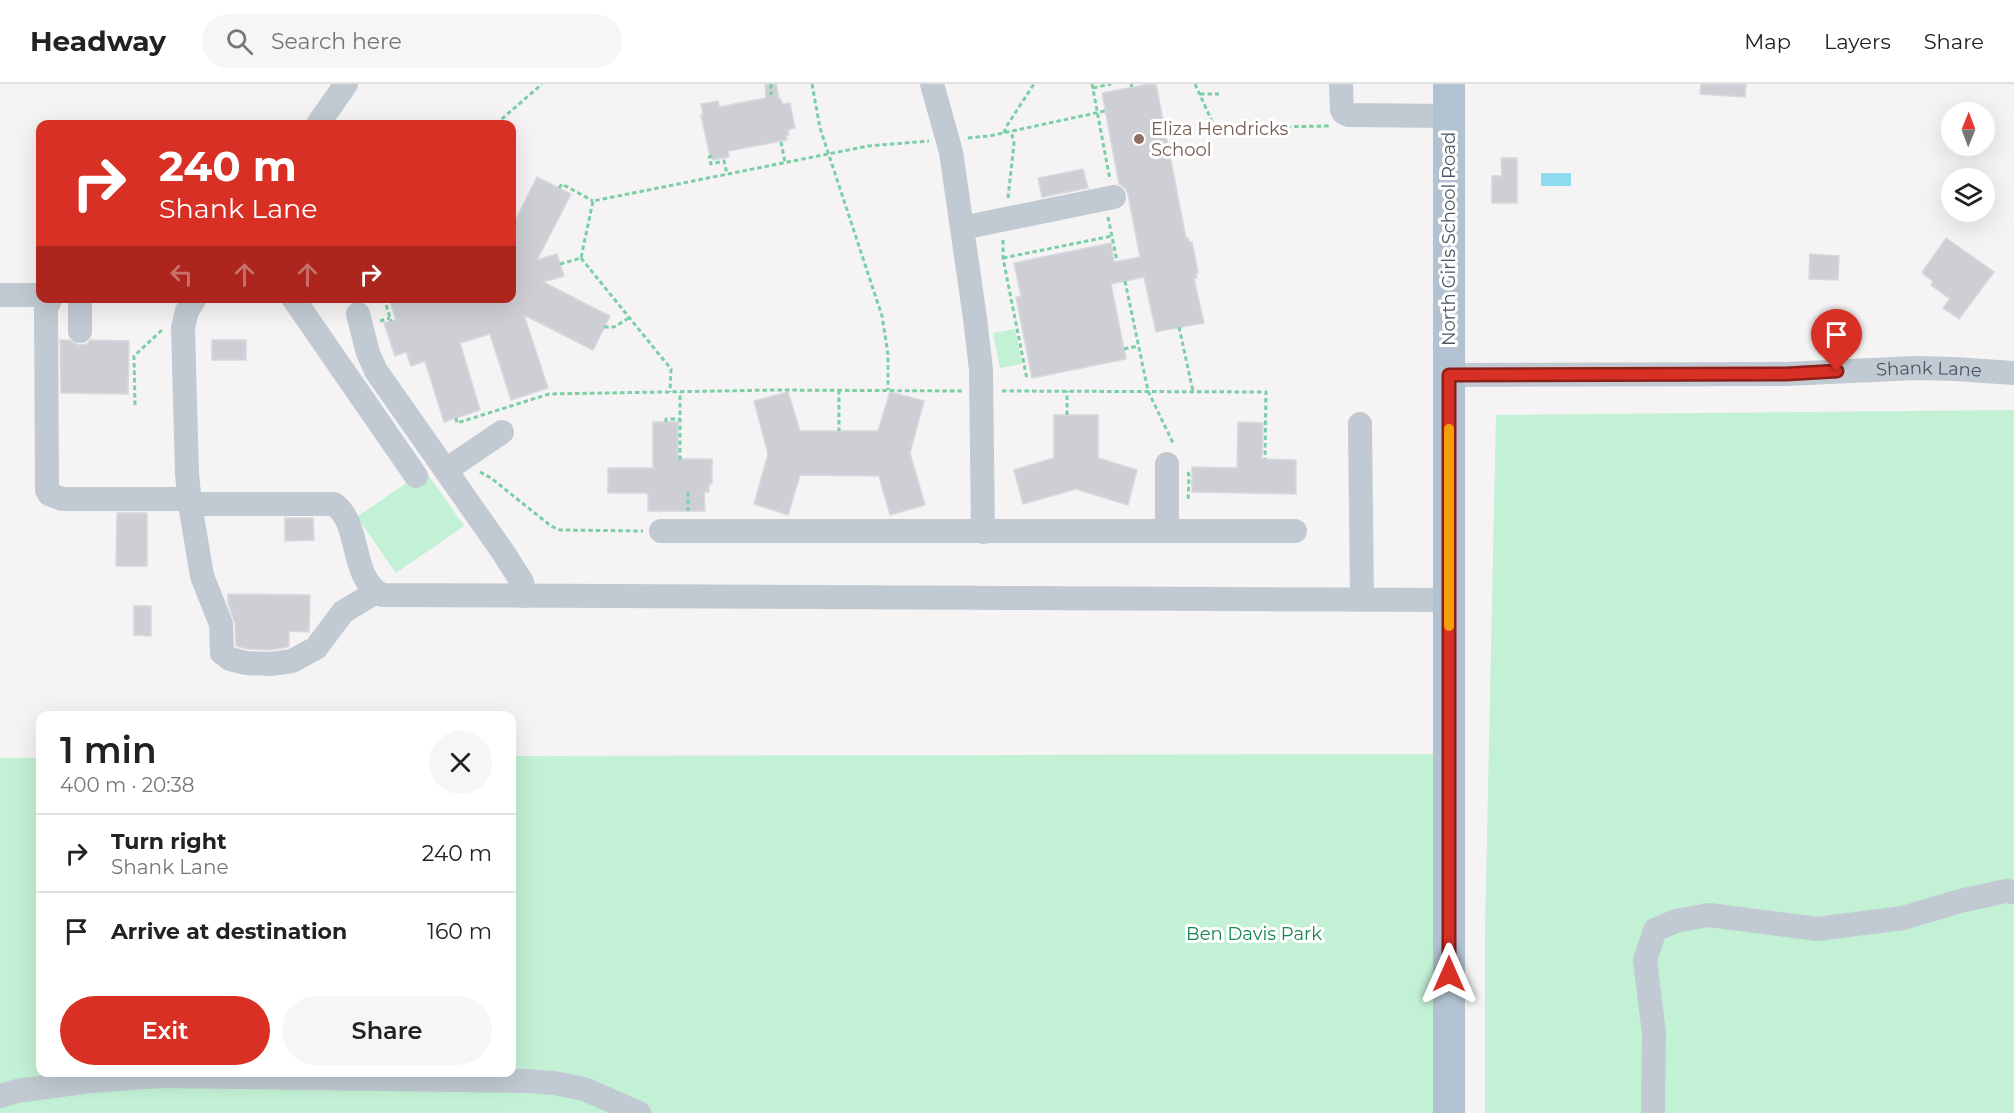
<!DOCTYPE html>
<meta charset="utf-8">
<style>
:root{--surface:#fff;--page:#f6f6f6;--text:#222;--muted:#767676;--line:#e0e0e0;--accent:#d93025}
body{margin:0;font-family:Montserrat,sans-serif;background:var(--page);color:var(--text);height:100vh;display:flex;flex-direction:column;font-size:22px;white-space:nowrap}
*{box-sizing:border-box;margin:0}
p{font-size:20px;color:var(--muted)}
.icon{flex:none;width:33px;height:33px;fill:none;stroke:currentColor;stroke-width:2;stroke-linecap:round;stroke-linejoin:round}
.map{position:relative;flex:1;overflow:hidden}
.sheet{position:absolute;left:36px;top:627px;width:480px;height:366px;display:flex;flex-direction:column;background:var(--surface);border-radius:12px;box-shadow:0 6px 24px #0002}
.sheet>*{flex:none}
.banner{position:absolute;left:36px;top:36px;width:480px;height:183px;border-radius:12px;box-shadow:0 6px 24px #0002;background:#d93025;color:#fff;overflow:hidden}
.needle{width:39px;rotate:1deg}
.buttons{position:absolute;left:1941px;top:18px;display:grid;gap:12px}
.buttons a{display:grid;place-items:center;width:54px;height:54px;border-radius:50%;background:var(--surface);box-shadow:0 6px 24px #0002;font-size:30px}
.pin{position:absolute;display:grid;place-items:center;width:51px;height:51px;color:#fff;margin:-62px -26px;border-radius:50% 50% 50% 0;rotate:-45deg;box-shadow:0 0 6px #0007}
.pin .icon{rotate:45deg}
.me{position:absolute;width:66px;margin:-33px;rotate:0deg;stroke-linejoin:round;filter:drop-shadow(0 0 4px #0008)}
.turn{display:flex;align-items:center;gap:21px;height:126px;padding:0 24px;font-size:27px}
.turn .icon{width:78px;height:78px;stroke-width:2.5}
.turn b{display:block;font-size:42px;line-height:51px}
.lanes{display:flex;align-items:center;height:57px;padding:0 24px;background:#0003;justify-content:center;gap:30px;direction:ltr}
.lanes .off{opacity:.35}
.round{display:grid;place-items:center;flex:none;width:63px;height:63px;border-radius:32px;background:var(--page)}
.headline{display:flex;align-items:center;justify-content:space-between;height:102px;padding:0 24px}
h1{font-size:36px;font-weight:600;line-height:45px}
.action{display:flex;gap:12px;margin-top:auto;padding:12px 24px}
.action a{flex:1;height:69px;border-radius:36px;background:var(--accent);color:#fff;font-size:24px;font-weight:600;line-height:69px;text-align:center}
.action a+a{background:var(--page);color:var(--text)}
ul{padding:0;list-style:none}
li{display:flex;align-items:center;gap:18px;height:78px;padding:0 24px;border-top:2px solid var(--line)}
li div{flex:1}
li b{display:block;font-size:22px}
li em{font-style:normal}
header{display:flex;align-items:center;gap:36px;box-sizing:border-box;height:84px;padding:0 30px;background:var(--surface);border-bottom:2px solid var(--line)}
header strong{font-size:28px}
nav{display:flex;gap:33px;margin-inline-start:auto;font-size:21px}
.search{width:420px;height:54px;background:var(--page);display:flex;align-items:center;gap:15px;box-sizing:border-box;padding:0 21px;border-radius:33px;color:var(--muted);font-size:22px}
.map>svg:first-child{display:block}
</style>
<header>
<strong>Headway</strong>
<div class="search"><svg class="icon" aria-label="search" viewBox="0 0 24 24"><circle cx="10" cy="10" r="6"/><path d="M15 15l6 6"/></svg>Search here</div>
<nav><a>Map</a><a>Layers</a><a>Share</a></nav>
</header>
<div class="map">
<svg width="2014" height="1029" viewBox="0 0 2014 1029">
<rect width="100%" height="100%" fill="#f5f3f3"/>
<!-- green -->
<g fill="#c3f1d5">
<polygon points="1015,245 1022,280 1000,284 993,249"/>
<polygon points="2014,326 2014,1029 1485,1029 1485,848 1496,331"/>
<polygon points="425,386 464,442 396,489 357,433"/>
<polygon points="1435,670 1434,1029 0,1029 0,674 40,674 40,988 512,988 512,672"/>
</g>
<!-- water -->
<rect fill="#90daee" x="1541" y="89" width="30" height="13"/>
<!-- building -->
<g fill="#cdcfd5" stroke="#d7d9de" stroke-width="1.5">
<polygon points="765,0 776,0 779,15 781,15 782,20 790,19 795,44 788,46 789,51 786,51 787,56 728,67 729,73 713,76 711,72 710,72 701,31 703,31 701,20 718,17 719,23 766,14"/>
<polygon points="1149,0 1156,0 1186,154 1188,154 1189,158 1192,158 1198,189 1196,189 1197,194 1194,195 1204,239 1156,248 1144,193 1111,200 1126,275 1032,294 1016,213 1021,212 1014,179 1111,159 1114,178 1140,173 1128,110 1125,104 1119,100 1102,9"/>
<polygon points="1701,0 1746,0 1745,13 1700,10"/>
<polygon points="1501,74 1517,74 1517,119 1492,119 1492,92 1502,92"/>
<polygon points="1083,85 1088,104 1042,113 1038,94"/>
<polygon points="537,93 571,110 537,176 557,170 564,192 543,198 610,232 593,266 524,231 548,304 511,316 490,250 460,259 480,326 444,338 425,277 411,282 406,268 395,272 384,239 396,236 389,214 512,214 512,143"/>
<polygon points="1946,154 1994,188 1959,235 1943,224 1950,215 1931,201 1933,197 1923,190 1923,187"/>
<polygon points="1810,170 1839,172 1838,196 1809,195"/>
<polygon points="60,256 69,256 79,261 87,260 90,256 129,257 128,310 61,309"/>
<rect x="212" y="256" width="34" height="20"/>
<polygon points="788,308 800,347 878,347 890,308 924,317 910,369 925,421 890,431 879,392 800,391 788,431 754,420 768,370 754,317"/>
<polygon points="1054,331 1098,331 1098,374 1137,386 1128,421 1076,405 1023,420 1014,386 1054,374"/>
<polygon points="653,338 678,338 678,375 712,375 712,400 709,400 709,408 704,408 705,427 648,427 648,409 608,409 608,384 653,384"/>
<polygon points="1238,338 1263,339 1262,375 1296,376 1296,410 1192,408 1192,383 1237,384"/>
<polygon points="117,429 147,429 147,482 116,482"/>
<polygon points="285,434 313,434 314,456 285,457"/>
<polygon points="228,510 310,511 309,548 289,547 289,562 287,563 270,566 248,565 236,562 235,539 228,519"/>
<polygon points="134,522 151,522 151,552 134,551"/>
</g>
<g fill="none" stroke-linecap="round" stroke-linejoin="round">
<!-- path -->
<g stroke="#7ad0a6" stroke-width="3" stroke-dasharray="4.5 3" stroke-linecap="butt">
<polyline points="771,0 771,11"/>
<polyline points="812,0 820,44 882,232 888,270 888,306"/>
<polyline points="1092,0 1110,96"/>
<polyline points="1131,0 1132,3"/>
<polyline points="1195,0 1215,44 1329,42"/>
<polyline points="1093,4 1111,0"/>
<polyline points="1200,10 1219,10"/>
<polyline points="496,40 542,0"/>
<polyline points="1004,49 1006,43 1034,0"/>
<polyline points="968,54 989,52 1105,27"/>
<polyline points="781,58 785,78"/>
<polyline points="712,72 709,73 711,80 724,77 727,90"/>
<polyline points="559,104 562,100 593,117"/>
<polyline points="1008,114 1014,59 1011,47"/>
<polyline points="1108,133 1117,177"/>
<polyline points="1003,156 1003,174 1027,295"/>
<polyline points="581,174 671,285 670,308"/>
<polyline points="1003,174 1112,152"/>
<polyline points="560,180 581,174 593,117 868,62 929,57"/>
<polyline points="1125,197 1148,307 1174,361"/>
<polyline points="384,214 391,237"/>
<polyline points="380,237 390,234"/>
<polyline points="604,243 614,243 629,234"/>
<polyline points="1179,243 1193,307"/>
<polyline points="1124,265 1138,262"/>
<polyline points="839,306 839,347"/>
<polyline points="1002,307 1266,308 1265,375"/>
<polyline points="135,321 134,272 163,245"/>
<polyline points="1067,331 1067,307"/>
<polyline points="456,334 457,339 549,310 776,306 962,307"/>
<polyline points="666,338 666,335 680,335"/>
<polyline points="680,376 680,308"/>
<polyline points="480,388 491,394 551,442 560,446 643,447"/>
<polyline points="1188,388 1189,392 1188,417"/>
<polyline points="688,408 688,427"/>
</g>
<!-- minor -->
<g stroke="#c1cad2" stroke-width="24">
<polyline points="932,0 951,68 975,234 981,286 983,448"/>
<polyline points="1341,0 1342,26 1344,29 1349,31 1449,32"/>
<polyline points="318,40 346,0"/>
<polyline points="962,144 1114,113"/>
<polyline points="0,211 40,211"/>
<polyline points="51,214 46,224 47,406 49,410 62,415 190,415"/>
<polyline points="195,214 187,227 183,244 187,390 190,420 202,492 221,540 222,569 230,575 246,579 271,580 292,577 316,564 343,528 376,508"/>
<polyline points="293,214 416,392"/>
<polyline points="358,230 368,269 376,287 503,468 522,498 524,512"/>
<polyline points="80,247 80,214"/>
<path id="s1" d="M 1449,291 L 1786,290 L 1916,284 L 1954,285 L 2014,289"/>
<polyline points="1360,340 1362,515"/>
<polyline points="446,386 502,348"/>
<path d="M 190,420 L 334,420 C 362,440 349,494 382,511 L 1449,516"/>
<polyline points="661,447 1295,447"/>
<polyline points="1167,447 1167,380"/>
<polyline points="0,1012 17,1007 90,997 160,992 526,997 554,999 584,1005 639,1029"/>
<polyline points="1653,1029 1654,949 1645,876 1655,846 1676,837 1709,831 1817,845 1903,834 1960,817 2006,807 2014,808"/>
</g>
<!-- major -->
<polyline stroke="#b3c2d1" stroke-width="32" points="1449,0 1449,1029"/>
</g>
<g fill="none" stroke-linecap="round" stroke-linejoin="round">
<!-- route casing -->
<g stroke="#8d1f18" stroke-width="15">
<polyline id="route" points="1449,890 1449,291 1786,290 1837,287"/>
</g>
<!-- route -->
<use href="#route" stroke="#d93025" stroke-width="10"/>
<!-- slow -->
<polyline stroke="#f59e0b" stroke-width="10" points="1449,542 1449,345"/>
</g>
<!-- markers -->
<circle fill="#8d6e63" stroke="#fff" stroke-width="2" cx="1139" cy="55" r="6"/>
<g text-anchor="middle" stroke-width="6" stroke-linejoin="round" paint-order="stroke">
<!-- education labels -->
<g font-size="18" fill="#785e54" stroke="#fff" text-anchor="start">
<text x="1151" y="51">Eliza Hendricks<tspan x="1151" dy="21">School</tspan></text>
</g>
<!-- street labels -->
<g font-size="18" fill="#4a5661" stroke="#fff">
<text transform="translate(1449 155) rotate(-90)" y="6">North Girls School Road</text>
<text dy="6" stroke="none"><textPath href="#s1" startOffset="480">Shank Lane</textPath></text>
</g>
<!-- park labels -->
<g font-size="18" fill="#17864f" stroke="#fff">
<text x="1254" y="856">Ben Davis Park</text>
</g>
</g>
</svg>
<div class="buttons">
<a><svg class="needle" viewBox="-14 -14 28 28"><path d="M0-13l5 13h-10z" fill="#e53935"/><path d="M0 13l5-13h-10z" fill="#767676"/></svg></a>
<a><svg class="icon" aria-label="layers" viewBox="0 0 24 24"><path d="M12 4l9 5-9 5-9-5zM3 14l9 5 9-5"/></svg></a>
</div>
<div class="pin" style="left:1837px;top:287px;background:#d93025"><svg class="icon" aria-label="arrive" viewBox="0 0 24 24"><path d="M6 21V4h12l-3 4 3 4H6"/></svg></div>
<svg class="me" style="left:1449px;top:890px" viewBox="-20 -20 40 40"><path d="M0-17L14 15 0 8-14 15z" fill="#d93025" stroke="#fff" stroke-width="4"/></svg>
<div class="banner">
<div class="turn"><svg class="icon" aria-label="right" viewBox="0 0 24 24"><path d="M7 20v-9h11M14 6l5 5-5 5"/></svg><div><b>240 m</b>Shank Lane</div></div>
<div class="lanes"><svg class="icon off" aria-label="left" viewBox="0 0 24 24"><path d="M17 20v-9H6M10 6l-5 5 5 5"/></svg><svg class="icon off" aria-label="ahead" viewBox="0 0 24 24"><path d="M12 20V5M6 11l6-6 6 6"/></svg><svg class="icon off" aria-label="ahead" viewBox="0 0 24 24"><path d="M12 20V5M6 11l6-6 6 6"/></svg><svg class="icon" aria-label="right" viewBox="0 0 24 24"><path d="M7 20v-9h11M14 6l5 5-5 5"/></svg></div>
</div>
<section class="sheet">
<div class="headline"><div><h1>1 min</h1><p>400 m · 20:38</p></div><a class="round"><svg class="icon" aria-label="close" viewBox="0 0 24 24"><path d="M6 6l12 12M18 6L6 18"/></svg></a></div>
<ul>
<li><svg class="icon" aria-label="right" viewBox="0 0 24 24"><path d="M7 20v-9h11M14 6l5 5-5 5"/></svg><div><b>Turn right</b><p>Shank Lane</p></div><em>240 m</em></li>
<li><svg class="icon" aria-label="arrive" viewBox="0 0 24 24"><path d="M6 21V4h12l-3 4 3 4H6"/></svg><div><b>Arrive at destination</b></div><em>160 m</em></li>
</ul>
<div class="action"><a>Exit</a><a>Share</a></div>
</section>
</div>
